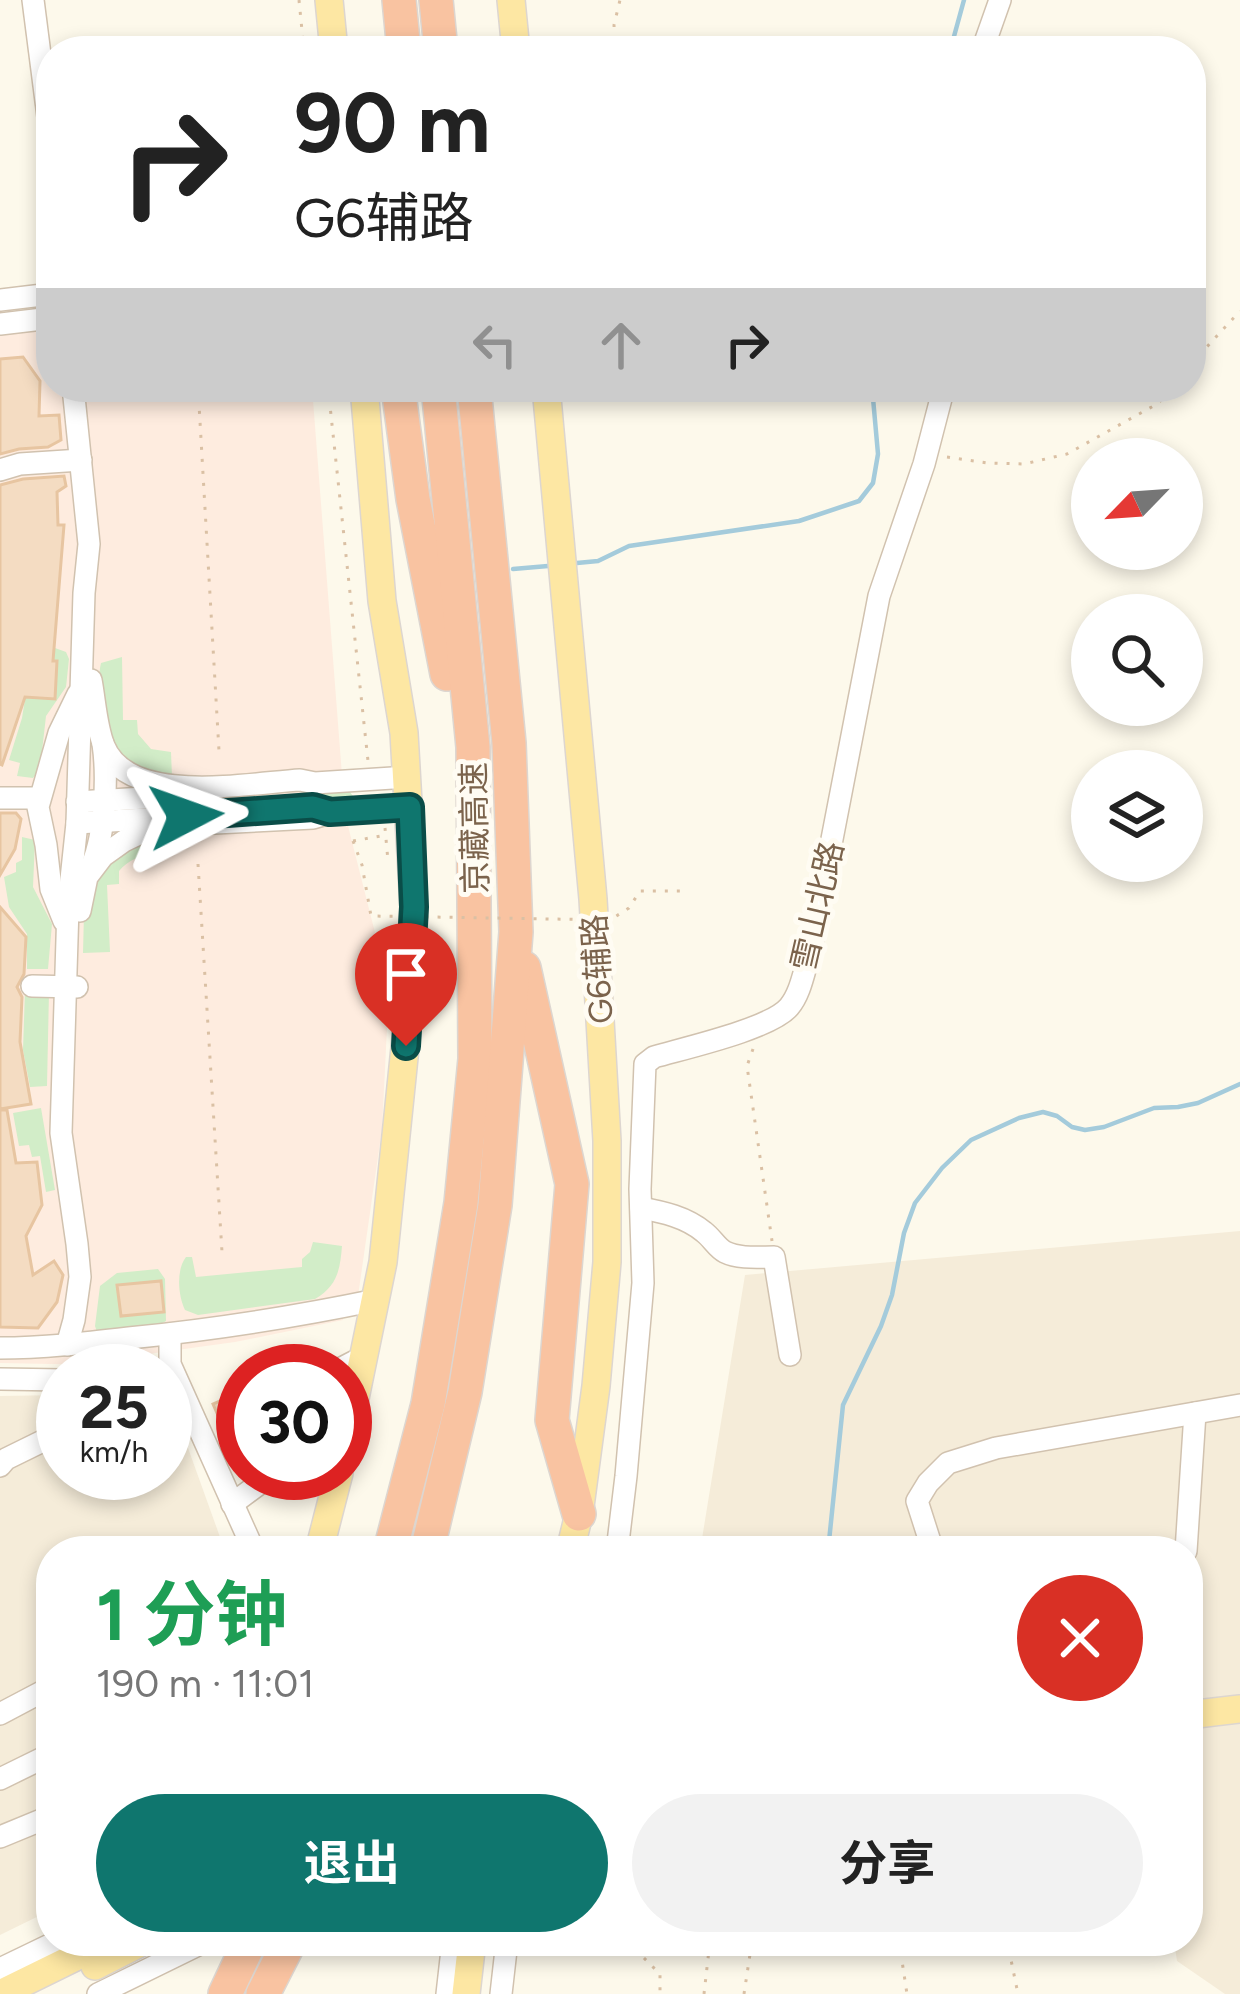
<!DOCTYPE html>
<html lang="zh">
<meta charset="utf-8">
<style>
:root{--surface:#fff;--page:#f2f2f2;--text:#222;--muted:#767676;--accent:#0f766e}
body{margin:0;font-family:Figtree,"Noto Sans SC",sans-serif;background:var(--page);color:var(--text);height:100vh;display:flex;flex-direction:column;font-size:45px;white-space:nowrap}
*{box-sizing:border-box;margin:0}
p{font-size:39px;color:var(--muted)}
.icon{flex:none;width:66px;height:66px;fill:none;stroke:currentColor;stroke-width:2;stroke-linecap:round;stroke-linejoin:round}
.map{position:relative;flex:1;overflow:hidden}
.details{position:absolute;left:36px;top:1536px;width:1167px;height:420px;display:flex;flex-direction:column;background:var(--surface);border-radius:48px;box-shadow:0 6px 18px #0003}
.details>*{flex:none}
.banner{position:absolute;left:36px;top:36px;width:1170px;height:366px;border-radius:48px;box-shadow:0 6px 18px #0003;background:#fff;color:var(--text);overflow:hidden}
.needle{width:78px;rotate:245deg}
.tools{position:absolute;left:1071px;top:438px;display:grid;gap:24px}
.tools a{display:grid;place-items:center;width:132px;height:132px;border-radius:50%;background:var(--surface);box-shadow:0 6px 18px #0003;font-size:60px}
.speed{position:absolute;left:36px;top:1344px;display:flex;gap:24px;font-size:60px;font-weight:700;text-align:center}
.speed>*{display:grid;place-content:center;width:156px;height:156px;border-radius:50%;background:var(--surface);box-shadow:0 6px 18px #0003;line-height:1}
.speed small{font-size:30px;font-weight:400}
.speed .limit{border:18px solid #d22;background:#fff;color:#111}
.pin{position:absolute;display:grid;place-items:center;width:102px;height:102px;color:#fff;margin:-123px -51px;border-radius:50% 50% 50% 0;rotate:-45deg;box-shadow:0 0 12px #0007}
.pin .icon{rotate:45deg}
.me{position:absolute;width:132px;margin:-66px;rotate:86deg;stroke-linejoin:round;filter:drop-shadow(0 0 9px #0008)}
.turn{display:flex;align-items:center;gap:42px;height:252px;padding:0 60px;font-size:54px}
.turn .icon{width:156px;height:156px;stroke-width:2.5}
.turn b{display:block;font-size:84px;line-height:102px}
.lanes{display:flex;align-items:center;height:114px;padding:0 60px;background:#0003;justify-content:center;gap:60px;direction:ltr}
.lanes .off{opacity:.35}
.round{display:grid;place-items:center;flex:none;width:126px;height:126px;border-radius:63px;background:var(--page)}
.headline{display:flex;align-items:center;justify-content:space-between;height:204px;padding:0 60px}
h1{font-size:72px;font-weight:700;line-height:90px;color:#1e9e55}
.cta{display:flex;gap:24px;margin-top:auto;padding:24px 60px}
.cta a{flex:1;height:138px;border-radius:72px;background:var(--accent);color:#fff;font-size:48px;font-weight:700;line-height:138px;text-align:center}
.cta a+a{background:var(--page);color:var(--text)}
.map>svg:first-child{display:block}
</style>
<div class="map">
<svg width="1240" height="1994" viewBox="0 0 1240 1994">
<rect width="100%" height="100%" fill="#fdf9eb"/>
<!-- residential -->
<g fill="#f5ecd9">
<polygon points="1240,1231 1240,1994 1225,1994 1177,1961 1174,1941 1188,1941 1188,1551 700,1551 745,1275"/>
<polygon points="63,1395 63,1473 165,1473 165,1395 169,1395 225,1551 51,1551 51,1910 0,1935 0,1396"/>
</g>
<!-- commercial -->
<polygon fill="#feecdf" points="51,328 51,387 312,387 345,814 389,988 382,1129 358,1296 346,1300 343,1320 235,1342 155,1353 102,1365 0,1363 0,335"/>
<!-- green -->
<g fill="#d2edc8">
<polygon points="55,648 66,652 69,659 66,687 46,716 40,769 33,778 17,776 20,763 9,760 22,718 31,661"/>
<path d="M 122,657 L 123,720 L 137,720 L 138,734 L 151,749 L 171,752 L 172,777 C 159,773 137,771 126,762 C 104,745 95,688 101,663 Z"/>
<polygon points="349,791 353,796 349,801 111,816 111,808"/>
<path d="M 152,831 L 154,853 C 140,856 128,860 119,871 L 119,884 L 107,885 L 110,952 L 83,953 L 84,913 L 102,868 Z"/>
<polygon points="22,837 35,840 33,887 52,924 48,969 27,969 27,934 9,907 4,877 16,872 16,863 22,860"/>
<polygon points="25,990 49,992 47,1086 30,1087 23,1050"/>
<polygon points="41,1108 55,1190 46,1192 40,1156 32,1157 29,1145 19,1146 13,1113"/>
<path d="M 313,1242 L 342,1246 C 340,1271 337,1286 315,1299 L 198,1315 L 185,1310 C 178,1295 176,1270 186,1257 L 192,1257 L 196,1277 L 302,1267 L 302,1259 L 310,1252 Z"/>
<polygon points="158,1269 165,1279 166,1321 157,1326 97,1332 95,1326 100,1286 117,1273"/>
</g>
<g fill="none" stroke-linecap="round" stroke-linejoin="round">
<!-- stream -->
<g stroke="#a4cbdb" stroke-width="4.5">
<polyline points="950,51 964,0"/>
<polyline points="577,563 598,561 629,546 799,521 859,501 873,483 878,454 872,387"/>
<polyline points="513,569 548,566"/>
<polyline points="828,1551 843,1405 881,1326 892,1295 904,1233 915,1203 942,1168 971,1140 1019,1118 1043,1112 1057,1116 1072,1127 1085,1130 1104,1127 1154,1108 1178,1107 1198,1103 1240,1084"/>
</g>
</g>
<!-- building -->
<g fill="#f4dcc2" stroke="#e7c5a1" stroke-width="3">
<polygon points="23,357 40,381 39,416 59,415 61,440 48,447 19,449 0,454 0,359"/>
<polygon points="64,476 66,486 57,492 58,525 64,525 53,661 57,661 55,699 25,697 2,765 0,764 0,485 23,479"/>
<polygon points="0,813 16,813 21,819 15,849 0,875"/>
<polygon points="0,907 26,937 24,974 17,987 22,997 20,1042 31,1104 0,1109"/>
<polygon points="0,1110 7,1110 16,1163 37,1162 42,1205 26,1236 33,1275 54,1261 63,1275 57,1302 38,1328 0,1327"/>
<polygon points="161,1281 164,1312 121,1316 117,1285"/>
<polygon points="243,1391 243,1442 232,1447 213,1404"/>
</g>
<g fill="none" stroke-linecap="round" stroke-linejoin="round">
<!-- minor-tunnel -->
<polyline stroke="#dcd4c3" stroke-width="21" stroke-dasharray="21 10" stroke-linecap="butt" points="243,1400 239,1402 243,1412"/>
<!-- minor casing -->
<g stroke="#d1c2af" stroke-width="24">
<g id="minor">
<polyline points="33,0 51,140"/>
<polyline points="982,51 1000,0"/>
<polyline points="0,300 51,294"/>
<polyline points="0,324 51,318"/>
<polyline points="0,470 20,464 81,460"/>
<path d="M 91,680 C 95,701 96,726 104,746 C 128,807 249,783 300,780 L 315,783 L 408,777"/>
<polyline points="0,798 38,798"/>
<polyline points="77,802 178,796"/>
<polyline points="77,823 162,818"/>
<path d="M 92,865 C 105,834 108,778 103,744"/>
<polyline points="80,911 87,877 103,856 124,841 147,830 175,825 313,818 330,813 410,807"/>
<polyline points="64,921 51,889 46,845 38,807 59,733 78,694"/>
<polyline points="32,986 77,987"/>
<path d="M 641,1208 C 663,1212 686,1217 704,1232 C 712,1238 717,1248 725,1252 C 739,1259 759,1257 774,1257 L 790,1355"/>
<polyline points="170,1334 170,1364 254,1551"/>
<polyline points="67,1345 74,1320 80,1277 77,1244 61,1133 68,907 77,823 84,593 89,544 73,387"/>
<path d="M 0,1348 C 43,1348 86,1343 129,1338 C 211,1330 294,1317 376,1300"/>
<polyline points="336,1371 363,1357"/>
<polyline points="0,1379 63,1380"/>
<polyline points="0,1466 6,1459 63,1431"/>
<polyline points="232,1504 259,1484 260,1473"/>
<path d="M 617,1551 L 626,1476 L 643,1283 L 640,1189 L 645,1064 L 654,1057 C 685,1048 770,1029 789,1007 C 801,993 804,970 810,953 L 879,596 L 924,464 L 944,387"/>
<polyline points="933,1551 917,1501 928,1483 948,1463 996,1448 1240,1405"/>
<polyline points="1186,1551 1195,1413"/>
<polyline points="0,1714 51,1687"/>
<polyline points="0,1779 51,1754"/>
<polyline points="0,1837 51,1816"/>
<polyline points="0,1969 58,1941"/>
<polyline points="98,1994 206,1941"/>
<polyline points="447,1994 453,1941"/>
<polyline points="501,1994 507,1941"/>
</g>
</g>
<!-- major casing -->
<g stroke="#ddd6d0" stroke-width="30">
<g id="major">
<polyline points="329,0 334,51"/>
<polyline points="511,0 516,51"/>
<polyline points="546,387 593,899 607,1141 607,1262 596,1386 579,1514 570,1551"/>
<polyline points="345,1447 383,1262 410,999 414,907 404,733 382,601 364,387"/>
<polyline points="319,1551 339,1473"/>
<polyline points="1188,1715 1240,1709"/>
<polyline points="95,1966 144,1941"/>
<polyline points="0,1994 108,1941"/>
<polyline points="466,1994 472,1941"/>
</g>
</g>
<!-- highway casing -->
<g stroke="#ddd6d0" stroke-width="36">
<g id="highway">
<polyline points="399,0 404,51"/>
<polyline points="436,0 441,51"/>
<polyline points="398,387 413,499 447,674"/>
<polyline points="524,968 572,1184 552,1420 579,1514"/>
<polyline points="390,1551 428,1404 461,1203 475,1059 473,747 438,387"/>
<polyline points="427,1551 465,1392 495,1205 516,932 509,743 474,387"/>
<polyline points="225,1994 250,1941"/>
<polyline points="263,1994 290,1941"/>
</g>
</g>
<!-- path -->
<g stroke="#dac0a4" stroke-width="3" stroke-dasharray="3 9" stroke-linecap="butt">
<polyline points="299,0 304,51"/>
<polyline points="615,51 614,25 620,0"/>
<polyline points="1191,364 1240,311"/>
<polyline points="198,387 219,751"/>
<polyline points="328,387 368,761"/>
<polyline points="947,457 988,463 1024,464 1067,454 1157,404 1176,387"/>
<polyline points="385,828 388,861"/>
<polyline points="353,841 386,835"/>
<polyline points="198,864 222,1252"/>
<polyline points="753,1049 747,1066 772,1241"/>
<polyline points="627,1941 660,1974 660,1994"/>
<polyline points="899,1941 907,1994"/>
<polyline points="1000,1941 1010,1955 1018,1994"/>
<polyline points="1054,1941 1062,1948 1077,1949"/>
<polyline points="704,1994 710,1941"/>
<polyline points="744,1994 752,1941"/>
</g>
<!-- minor -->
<use href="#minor" stroke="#fff" stroke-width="21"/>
<!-- major -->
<use href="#major" stroke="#fde7a3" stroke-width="27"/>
<!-- highway -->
<use href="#highway" stroke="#f9c3a1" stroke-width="33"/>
<!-- path-bridge -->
<polyline stroke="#dac0a4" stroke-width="3" stroke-dasharray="3 9" stroke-linecap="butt" points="353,841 362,865 371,916 610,920 629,908 640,891 681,891"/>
</g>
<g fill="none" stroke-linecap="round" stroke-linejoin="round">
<!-- route casing -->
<g stroke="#0a4d48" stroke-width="30">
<polyline id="route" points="186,816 313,807 330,812 410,807 414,907 406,1046"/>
</g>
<!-- route -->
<use href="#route" stroke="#0f766e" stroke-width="21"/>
</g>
<g text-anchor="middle" stroke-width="10" stroke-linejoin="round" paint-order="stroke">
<!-- street labels -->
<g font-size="33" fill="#7b634c" stroke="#fffcf3">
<text transform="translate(474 828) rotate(-91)" y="12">京藏高速</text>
<text transform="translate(817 906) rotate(-77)" y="12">雪山北路</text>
<text transform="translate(597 969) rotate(-94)" y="12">G6辅路</text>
</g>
</g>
</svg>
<div class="tools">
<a><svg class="needle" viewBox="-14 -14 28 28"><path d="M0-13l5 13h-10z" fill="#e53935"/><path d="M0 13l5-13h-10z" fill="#767676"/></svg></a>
<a><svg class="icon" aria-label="search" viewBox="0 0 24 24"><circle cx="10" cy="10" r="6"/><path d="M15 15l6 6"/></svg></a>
<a><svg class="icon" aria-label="layers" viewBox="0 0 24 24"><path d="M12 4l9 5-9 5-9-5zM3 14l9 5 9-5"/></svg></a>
</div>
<div class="speed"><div>25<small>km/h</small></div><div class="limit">30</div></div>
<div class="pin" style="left:406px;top:1046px;background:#d93025"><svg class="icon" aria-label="arrive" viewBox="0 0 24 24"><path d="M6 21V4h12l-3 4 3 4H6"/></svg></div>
<svg class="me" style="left:186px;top:816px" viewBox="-20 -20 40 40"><path d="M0-17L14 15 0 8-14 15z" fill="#0f766e" stroke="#fff" stroke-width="4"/></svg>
<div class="banner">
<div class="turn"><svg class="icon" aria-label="right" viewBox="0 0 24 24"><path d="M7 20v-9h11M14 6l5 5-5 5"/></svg><div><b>90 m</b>G6辅路</div></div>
<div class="lanes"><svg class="icon off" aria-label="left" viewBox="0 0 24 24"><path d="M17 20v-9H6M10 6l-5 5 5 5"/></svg><svg class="icon off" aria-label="ahead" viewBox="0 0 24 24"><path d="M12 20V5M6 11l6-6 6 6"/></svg><svg class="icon" aria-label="right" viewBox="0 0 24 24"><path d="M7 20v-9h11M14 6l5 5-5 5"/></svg></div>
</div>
<section class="details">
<div class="headline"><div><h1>1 分钟</h1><p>190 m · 11:01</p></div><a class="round" style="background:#d93025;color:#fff"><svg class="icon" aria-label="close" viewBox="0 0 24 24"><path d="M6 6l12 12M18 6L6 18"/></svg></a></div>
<div class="cta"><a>退出</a><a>分享</a></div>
</section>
</div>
